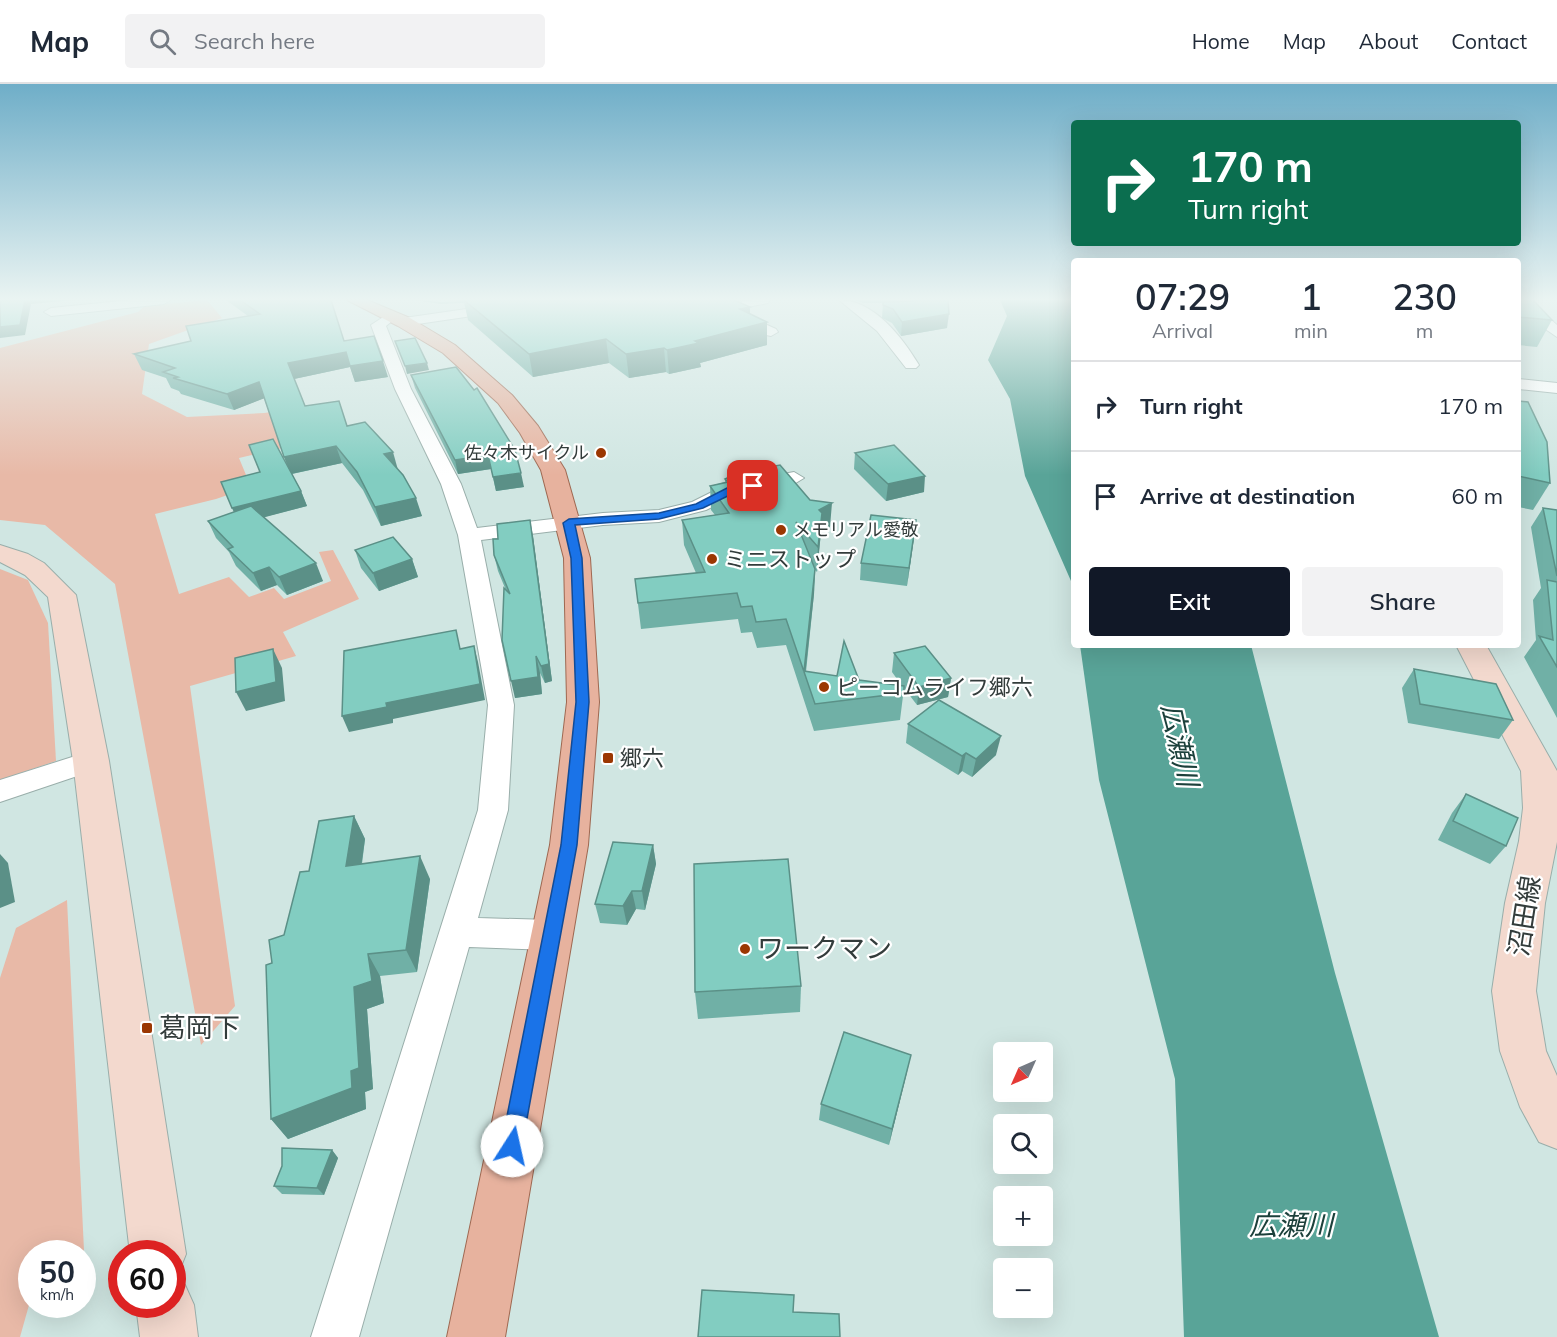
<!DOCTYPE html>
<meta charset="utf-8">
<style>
:root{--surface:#fff;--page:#f2f2f3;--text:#1f2937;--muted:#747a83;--line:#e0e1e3;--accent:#111827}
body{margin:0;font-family:Mulish,"Noto Sans JP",sans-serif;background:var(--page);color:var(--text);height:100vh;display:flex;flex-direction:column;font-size:22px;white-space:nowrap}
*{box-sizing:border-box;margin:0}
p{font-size:20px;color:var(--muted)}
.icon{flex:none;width:33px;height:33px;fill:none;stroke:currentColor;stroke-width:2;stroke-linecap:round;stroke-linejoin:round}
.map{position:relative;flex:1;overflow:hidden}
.side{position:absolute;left:1071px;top:174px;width:450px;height:390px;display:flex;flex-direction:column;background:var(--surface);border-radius:6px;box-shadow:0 6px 24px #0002}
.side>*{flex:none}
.guide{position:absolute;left:1071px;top:36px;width:450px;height:126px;border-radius:6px;box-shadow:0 6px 24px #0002;background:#0b6e4f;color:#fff;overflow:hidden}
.needle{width:39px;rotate:225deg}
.tools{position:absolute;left:993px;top:958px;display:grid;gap:12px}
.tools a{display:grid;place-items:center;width:60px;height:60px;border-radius:6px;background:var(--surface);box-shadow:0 6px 24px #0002;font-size:30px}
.speed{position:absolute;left:18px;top:1156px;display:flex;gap:12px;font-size:30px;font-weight:700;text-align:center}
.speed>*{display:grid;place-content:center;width:78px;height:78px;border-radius:50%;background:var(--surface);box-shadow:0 6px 24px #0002;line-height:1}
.speed small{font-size:15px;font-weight:400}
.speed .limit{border:9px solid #d22;background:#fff;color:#111}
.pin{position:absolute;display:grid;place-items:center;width:51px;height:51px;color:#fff;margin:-26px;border-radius:12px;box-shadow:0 3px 9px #0006}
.me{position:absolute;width:66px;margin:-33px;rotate:10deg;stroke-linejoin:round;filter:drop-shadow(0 0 4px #0008)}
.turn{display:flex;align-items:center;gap:21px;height:126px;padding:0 18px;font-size:27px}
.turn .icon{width:78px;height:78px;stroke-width:2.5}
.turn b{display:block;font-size:42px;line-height:51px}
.eta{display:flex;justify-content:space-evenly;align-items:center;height:102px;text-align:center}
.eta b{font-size:36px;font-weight:600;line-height:42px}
.button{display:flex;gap:12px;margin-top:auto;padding:12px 18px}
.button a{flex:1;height:69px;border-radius:6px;background:var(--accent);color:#fff;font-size:24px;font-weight:600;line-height:69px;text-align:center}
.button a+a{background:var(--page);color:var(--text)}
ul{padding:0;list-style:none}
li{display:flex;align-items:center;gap:18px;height:90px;padding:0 18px;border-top:2px solid var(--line)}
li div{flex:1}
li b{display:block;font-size:22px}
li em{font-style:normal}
header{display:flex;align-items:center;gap:36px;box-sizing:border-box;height:84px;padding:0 30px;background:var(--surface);border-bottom:2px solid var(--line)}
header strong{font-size:28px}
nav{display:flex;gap:33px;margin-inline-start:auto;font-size:21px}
.search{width:420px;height:54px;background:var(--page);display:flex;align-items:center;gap:15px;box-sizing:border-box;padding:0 21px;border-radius:6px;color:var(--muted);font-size:22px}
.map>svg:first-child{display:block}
</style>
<header>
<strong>Map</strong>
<div class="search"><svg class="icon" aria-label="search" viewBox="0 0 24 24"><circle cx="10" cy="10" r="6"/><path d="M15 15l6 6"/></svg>Search here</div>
<nav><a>Home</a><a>Map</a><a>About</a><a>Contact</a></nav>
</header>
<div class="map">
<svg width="1557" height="1253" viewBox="0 0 1557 1253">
<rect width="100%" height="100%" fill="#d0e6e2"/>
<!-- green -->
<g fill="#e8b9a7">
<polygon points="207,216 222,234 149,260 142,310 187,333 264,329 302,324 309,358 239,374 251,403 216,415 155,430 179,510 229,493 249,513 274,504 284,515 331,497 319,468 333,466 359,515 283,548 296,572 190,602 235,922 201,961 115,500 45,441 0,436 0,264 138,228 144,222"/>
<polygon points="0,485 28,496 48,539 56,677 0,696"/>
<polygon points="67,816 84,1166 80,1170 32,1170 31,1214 20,1253 0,1253 0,894 16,844"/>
</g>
<!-- water -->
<g fill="#59a498">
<polygon points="1000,216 1074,216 1074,520 1071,497 1025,392 1010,315 988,276 1007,232"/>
<polygon points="1080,561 1251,561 1335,889 1439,1253 1184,1253 1175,995 1099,696"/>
</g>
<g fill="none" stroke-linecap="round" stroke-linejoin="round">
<!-- stream -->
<polygon fill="#59a498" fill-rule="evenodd" points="415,216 441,218 499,216 497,217 441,220"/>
<!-- street casing -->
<g stroke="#99aeaa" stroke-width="2">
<g id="street">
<polygon points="131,216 171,216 164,220 51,232 44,228 51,224"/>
<path d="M 697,216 C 707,215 717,220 726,219 C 741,219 755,214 770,216 L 768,219 L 722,228 Z"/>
<path d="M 839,216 C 874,216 902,253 919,281 L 916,284 L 906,284 L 877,247 Z"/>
<polygon points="501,220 508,224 506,227 404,242 397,238 404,234"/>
<polygon points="734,226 776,245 778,248 771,252 766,251 729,233 727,230"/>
<polygon points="391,228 398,232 386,242 411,305 461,400 477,444 603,429 659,426 692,418 726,401 794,388 804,394 794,400 739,410 706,426 659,438 603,441 481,456 514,621 508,726 478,834 551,836 563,841 568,851 563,861 551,866 469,863 359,1253 311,1253 478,726 488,621 458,451 441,400 395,305 371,241"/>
<polygon points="1518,230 1550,235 1557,241 1557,253 1541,242 1518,238"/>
<polygon points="1518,295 1557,299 1557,309 1518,305"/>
<polygon points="91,667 101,670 105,677 101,684 0,718 0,696"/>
</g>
</g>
<!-- secondary casing -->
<g stroke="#99aeaa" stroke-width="2">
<g id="secondary">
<polygon points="0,461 28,470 44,479 76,511 109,677 186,1170 178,1190 172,1192 172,1170 130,1170 73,677 48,513 25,491 0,478"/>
<polygon points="1456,561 1486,561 1557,687 1557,758 1545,819 1536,907 1546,967 1557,992 1557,1065 1539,1058 1520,1023 1500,967 1492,907 1505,819 1519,757 1523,724 1521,687"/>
<polygon points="172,1195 185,1201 194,1221 198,1253 140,1253 136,1221 172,1221"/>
</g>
</g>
<!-- primary casing -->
<g stroke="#9e6851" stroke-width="2">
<polygon id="primary" points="347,216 367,216 410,234 455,261 512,311 538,342 565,386 590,474 599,618 588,761 505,1253 447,1253 550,761 567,618 564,474 541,386 520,349 498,319 443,269 398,242"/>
</g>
<!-- street -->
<use href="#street" fill="#fff" fill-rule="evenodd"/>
<!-- secondary -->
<use href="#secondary" fill="#f3d9ce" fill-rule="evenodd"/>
<!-- primary -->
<use href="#primary" fill="#e7b29e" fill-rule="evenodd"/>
</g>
<!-- wall -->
<g fill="#70b0a6">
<polygon points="226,216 331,216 344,257 388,293 355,298 350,283 294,295 305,322 347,342 398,385 422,432 381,442 363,406 342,379 292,390 301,407 307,422 264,433 323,497 287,511 277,501 261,507 236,482 229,468 216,454 208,437 234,428 288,384 264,314 234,326 181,310 179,307 171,304 166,294 142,286 134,270 191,257 248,232"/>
<polygon points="449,216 734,216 750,230 767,238 767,261 700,279 701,283 669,290 666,288 629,294 609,279 533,293 468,236 464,218"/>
<polygon points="855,216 898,216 897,217 947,244 901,252 892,239 882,234 883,219 863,219"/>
<polygon points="1518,216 1552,236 1537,263 1518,261"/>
<polygon points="411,291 524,403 496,407 491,385 458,390 415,304"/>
<polygon points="1518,317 1550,399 1533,426 1518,423"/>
<polygon points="855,369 924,408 886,417 854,385"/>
<polygon points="725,395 830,443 821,448 817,488 815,486 814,510 806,588 902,602 892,588 894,569 951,594 948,613 917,621 904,604 900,636 814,647 786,561 757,564 752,548 741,549 738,535 641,545 635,495 696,489 684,461 682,436 715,431 711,426 710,402 725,398"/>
<polygon points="1543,424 1557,426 1557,634 1524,573 1536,556 1533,516 1541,504 1531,443"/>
<polygon points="533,452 552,597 545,599 540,589 542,610 515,614 505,504 498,487 494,471"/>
<polygon points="914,454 907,502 860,496 861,479"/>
<polygon points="355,466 412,475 418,493 379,507 361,484"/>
<polygon points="1414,585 1513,636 1499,655 1408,639 1402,604"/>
<polygon points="908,640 996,671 972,693 962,687 958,691 906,659"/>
<polygon points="1466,710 1506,762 1490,780 1438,756 1452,729"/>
<polygon points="354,732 365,755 362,780 430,795 417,888 380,892 384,919 367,925 373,1005 365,1008 366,1025 288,1055 271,1035 272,879 284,851 309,787"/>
<polygon points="653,761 656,780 645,826 636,825 627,841 600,839 595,820"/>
<polygon points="801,902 800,928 698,935 695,908"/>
<polygon points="907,988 889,1061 819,1036 821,1020"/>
<polygon points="332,1066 338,1074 324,1111 282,1110 274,1102"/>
</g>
<!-- shaded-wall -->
<g fill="#5b9087">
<polygon points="25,216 74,216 31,220 25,251 0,254 0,243"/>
<polygon points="750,223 750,242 767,238 767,261 700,279 701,283 669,290 667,266 695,257 740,225"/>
<polygon points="949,230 947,244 901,252 902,238"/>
<polygon points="606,255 609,279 533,293 529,270"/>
<polygon points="664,264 666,288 629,294 626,270"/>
<polygon points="346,268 383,277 388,293 355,298 350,283 294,295 288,279"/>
<polygon points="427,279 429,286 407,290 405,282"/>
<polygon points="259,298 265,314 234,326 227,310"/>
<polygon points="336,362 342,379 291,390 284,373"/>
<polygon points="393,368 398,386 384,370"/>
<polygon points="488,371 491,385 458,390 455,376"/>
<polygon points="521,389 524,403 496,407 493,393"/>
<polygon points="925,392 924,408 886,417 888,400"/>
<polygon points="301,407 307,422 239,440 232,424"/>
<polygon points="416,414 422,432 381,442 375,423"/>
<polygon points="832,419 830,443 821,448 817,488 819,426"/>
<polygon points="530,436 533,452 552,597 545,599 541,582"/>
<polygon points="916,436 914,454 907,502 909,484"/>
<polygon points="412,475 418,493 379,507 373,489"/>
<polygon points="316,479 323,497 287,511 279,493"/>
<polygon points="269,483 277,501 261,507 253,489"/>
<polygon points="815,485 814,510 805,592 804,587"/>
<polygon points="474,562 478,578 485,616 393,635 393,639 349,648 342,632 386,619"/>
<polygon points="273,565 282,584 285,617 246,627 236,608"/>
<polygon points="536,572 540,589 542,610 515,614 511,597"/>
<polygon points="951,594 948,613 917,621 919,603"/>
<polygon points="1001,652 996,671 972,693 976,675"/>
<polygon points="966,669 962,687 958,691 962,672"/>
<polygon points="354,732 365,755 358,805 346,782"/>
<polygon points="653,761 656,780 645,826 642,807"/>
<polygon points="0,770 8,779 15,818 0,824"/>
<polygon points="420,772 430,795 417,888 406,866"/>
<polygon points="632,807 636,825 627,841 623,822"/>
<polygon points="368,870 380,892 384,919 367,925 373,1005 365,1008 366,1025 288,1055 271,1035 351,987 354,903"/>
<polygon points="911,971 907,988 889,1061 892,1045"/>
<polygon points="332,1066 338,1074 324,1111 317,1104"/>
</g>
<!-- building -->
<g fill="#82cdc1" stroke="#5b9087" stroke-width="1.5">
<polygon points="0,216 25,216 20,241 0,243"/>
<polygon points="240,216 331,216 344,257 374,252 383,277 350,282 346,268 288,279 305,322 339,317 347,342 365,338 393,368 384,370 403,391 416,414 375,423 357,388 336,362 284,373 259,298 227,310 173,294 178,293 163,288 175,284 134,270 191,257 186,242 260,230"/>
<polygon points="464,216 734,216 750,223 740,225 767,238 695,257 699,259 667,266 664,264 626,270 606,255 529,270"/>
<polygon points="912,216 948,216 949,230 902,238 893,225 883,221 883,218 912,217"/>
<polygon points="1518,216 1533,216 1552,236 1518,233"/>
<polygon points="415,254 427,279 405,282 395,257"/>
<polygon points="456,283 474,306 477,304 515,366 521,389 493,393 488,371 455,376 411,291"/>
<polygon points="1518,317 1528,318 1547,358 1550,399 1518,392"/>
<polygon points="273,355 301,407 232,424 221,398 260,388 249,361"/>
<polygon points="894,361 925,392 888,400 855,369"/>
<polygon points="780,381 810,416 832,419 819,426 822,429 818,463 796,438 815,485 804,587 837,592 844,557 859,596 904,602 904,609 815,620 786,535 756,538 752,522 741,523 737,509 638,519 635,495 705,488 682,436 729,429 710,402 728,398 725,395 738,389"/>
<polygon points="251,422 316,479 279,493 269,483 253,489 228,465 233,463 208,437"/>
<polygon points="1543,424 1557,426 1557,492"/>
<polygon points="871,431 916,436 909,484 861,479"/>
<polygon points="530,436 549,580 541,582 536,572 538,593 511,597 502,556 504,504 510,510 494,471 493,455 498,455 497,440"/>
<polygon points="393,453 412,475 373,489 355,466"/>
<polygon points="1547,496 1557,498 1557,583 1539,552 1553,556"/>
<polygon points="456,546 460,565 474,562 480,600 386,619 387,623 342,632 344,567"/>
<polygon points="925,562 951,594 919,603 894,569"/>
<polygon points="273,565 276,598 236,608 235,574"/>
<polygon points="1414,585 1496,600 1513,636 1420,620"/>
<polygon points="939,616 1001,652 976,675 966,669 962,672 908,640"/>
<polygon points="1466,710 1518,734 1506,762 1453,737"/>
<polygon points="354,732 346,782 420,772 406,866 368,870 372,897 354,903 359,984 351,987 352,1004 271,1035 266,881 272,879 269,856 284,851 300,788 309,787 319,737"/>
<polygon points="613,758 653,761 642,807 632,807 623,822 595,820"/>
<polygon points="788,775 801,902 695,908 694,780"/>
<polygon points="844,948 911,971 892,1045 821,1020"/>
<polygon points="282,1064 332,1066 317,1104 274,1102 282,1082"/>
<polygon points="702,1206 794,1211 793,1228 839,1230 840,1253 698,1253"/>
</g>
<!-- sky -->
<linearGradient id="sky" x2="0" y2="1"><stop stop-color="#6faec8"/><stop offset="0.55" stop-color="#eaf4f2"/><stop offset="1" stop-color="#eaf4f2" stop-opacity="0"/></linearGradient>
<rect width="1557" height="391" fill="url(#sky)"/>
<!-- route -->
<polygon fill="#1a73e8" stroke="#114b97" stroke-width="1.5" points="753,399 757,400 757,404 736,408 703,424 659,435 575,441 582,474 589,618 577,761 522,1062 519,1070 512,1073 504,1070 501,1062 561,761 576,618 571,474 563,439 569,435 659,429 696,420 729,403"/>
<!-- markers -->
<g fill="#9b3702" stroke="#fff" stroke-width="2">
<circle cx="601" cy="369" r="6"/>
<circle cx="781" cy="446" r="6"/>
<circle cx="712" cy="475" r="6"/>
<circle cx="824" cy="603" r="6"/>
<rect x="602" y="668" width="12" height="12" rx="3"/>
<circle cx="745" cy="865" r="6"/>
<rect x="141" y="938" width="12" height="12" rx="3"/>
</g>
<g text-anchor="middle" stroke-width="4.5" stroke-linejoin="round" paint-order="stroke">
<!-- far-poi labels -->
<g font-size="18" fill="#333c3b" stroke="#fff" text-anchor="end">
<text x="589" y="375">佐々木サイクル</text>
<text x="793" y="452" text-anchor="start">メモリアル愛敬</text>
</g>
<!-- poi labels -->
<g font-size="22" fill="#333c3b" stroke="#fff" text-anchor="start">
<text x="724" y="483">ミニストップ</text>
<text x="836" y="611">ピーコムライフ郷六</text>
<text x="620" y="682">郷六</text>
</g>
<!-- near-street labels -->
<g font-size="27" fill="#333c3b" stroke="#fff">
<text transform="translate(1525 832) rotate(-81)" y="9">沼田線</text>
</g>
<!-- near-poi labels -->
<g font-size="27" fill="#333c3b" stroke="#fff" text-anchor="start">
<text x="757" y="874">ワークマン</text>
<text x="159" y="953">葛岡下</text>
</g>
<!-- near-water labels -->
<g font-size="28" font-style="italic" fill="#1c403b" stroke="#fff">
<text transform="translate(1180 661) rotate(78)" y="10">広瀬川</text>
<text x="1291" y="1151">広瀬川</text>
</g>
</g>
</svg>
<div class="tools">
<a><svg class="needle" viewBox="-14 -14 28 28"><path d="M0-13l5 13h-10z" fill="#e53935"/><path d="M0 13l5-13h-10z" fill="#747a83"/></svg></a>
<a><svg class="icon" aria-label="search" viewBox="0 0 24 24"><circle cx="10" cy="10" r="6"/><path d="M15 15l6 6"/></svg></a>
<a>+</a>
<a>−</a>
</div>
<div class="speed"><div>50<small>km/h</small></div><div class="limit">60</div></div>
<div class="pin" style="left:753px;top:402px;background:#d93025"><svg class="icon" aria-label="arrive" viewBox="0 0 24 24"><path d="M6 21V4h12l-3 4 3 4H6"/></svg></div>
<svg class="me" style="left:512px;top:1062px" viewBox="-20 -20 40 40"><circle r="19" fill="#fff"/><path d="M0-13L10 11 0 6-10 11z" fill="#1a73e8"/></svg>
<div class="guide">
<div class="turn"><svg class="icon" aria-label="right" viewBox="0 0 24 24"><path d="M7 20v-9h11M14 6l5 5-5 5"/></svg><div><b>170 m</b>Turn right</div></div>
</div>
<section class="side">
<div class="eta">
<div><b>07:29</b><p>Arrival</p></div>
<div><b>1</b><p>min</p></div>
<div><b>230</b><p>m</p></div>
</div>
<ul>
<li><svg class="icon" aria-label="right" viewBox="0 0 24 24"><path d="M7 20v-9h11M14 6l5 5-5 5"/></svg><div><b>Turn right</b></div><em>170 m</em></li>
<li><svg class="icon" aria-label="arrive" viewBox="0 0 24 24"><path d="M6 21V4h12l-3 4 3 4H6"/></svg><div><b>Arrive at destination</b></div><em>60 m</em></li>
</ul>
<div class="button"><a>Exit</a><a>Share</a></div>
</section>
</div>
